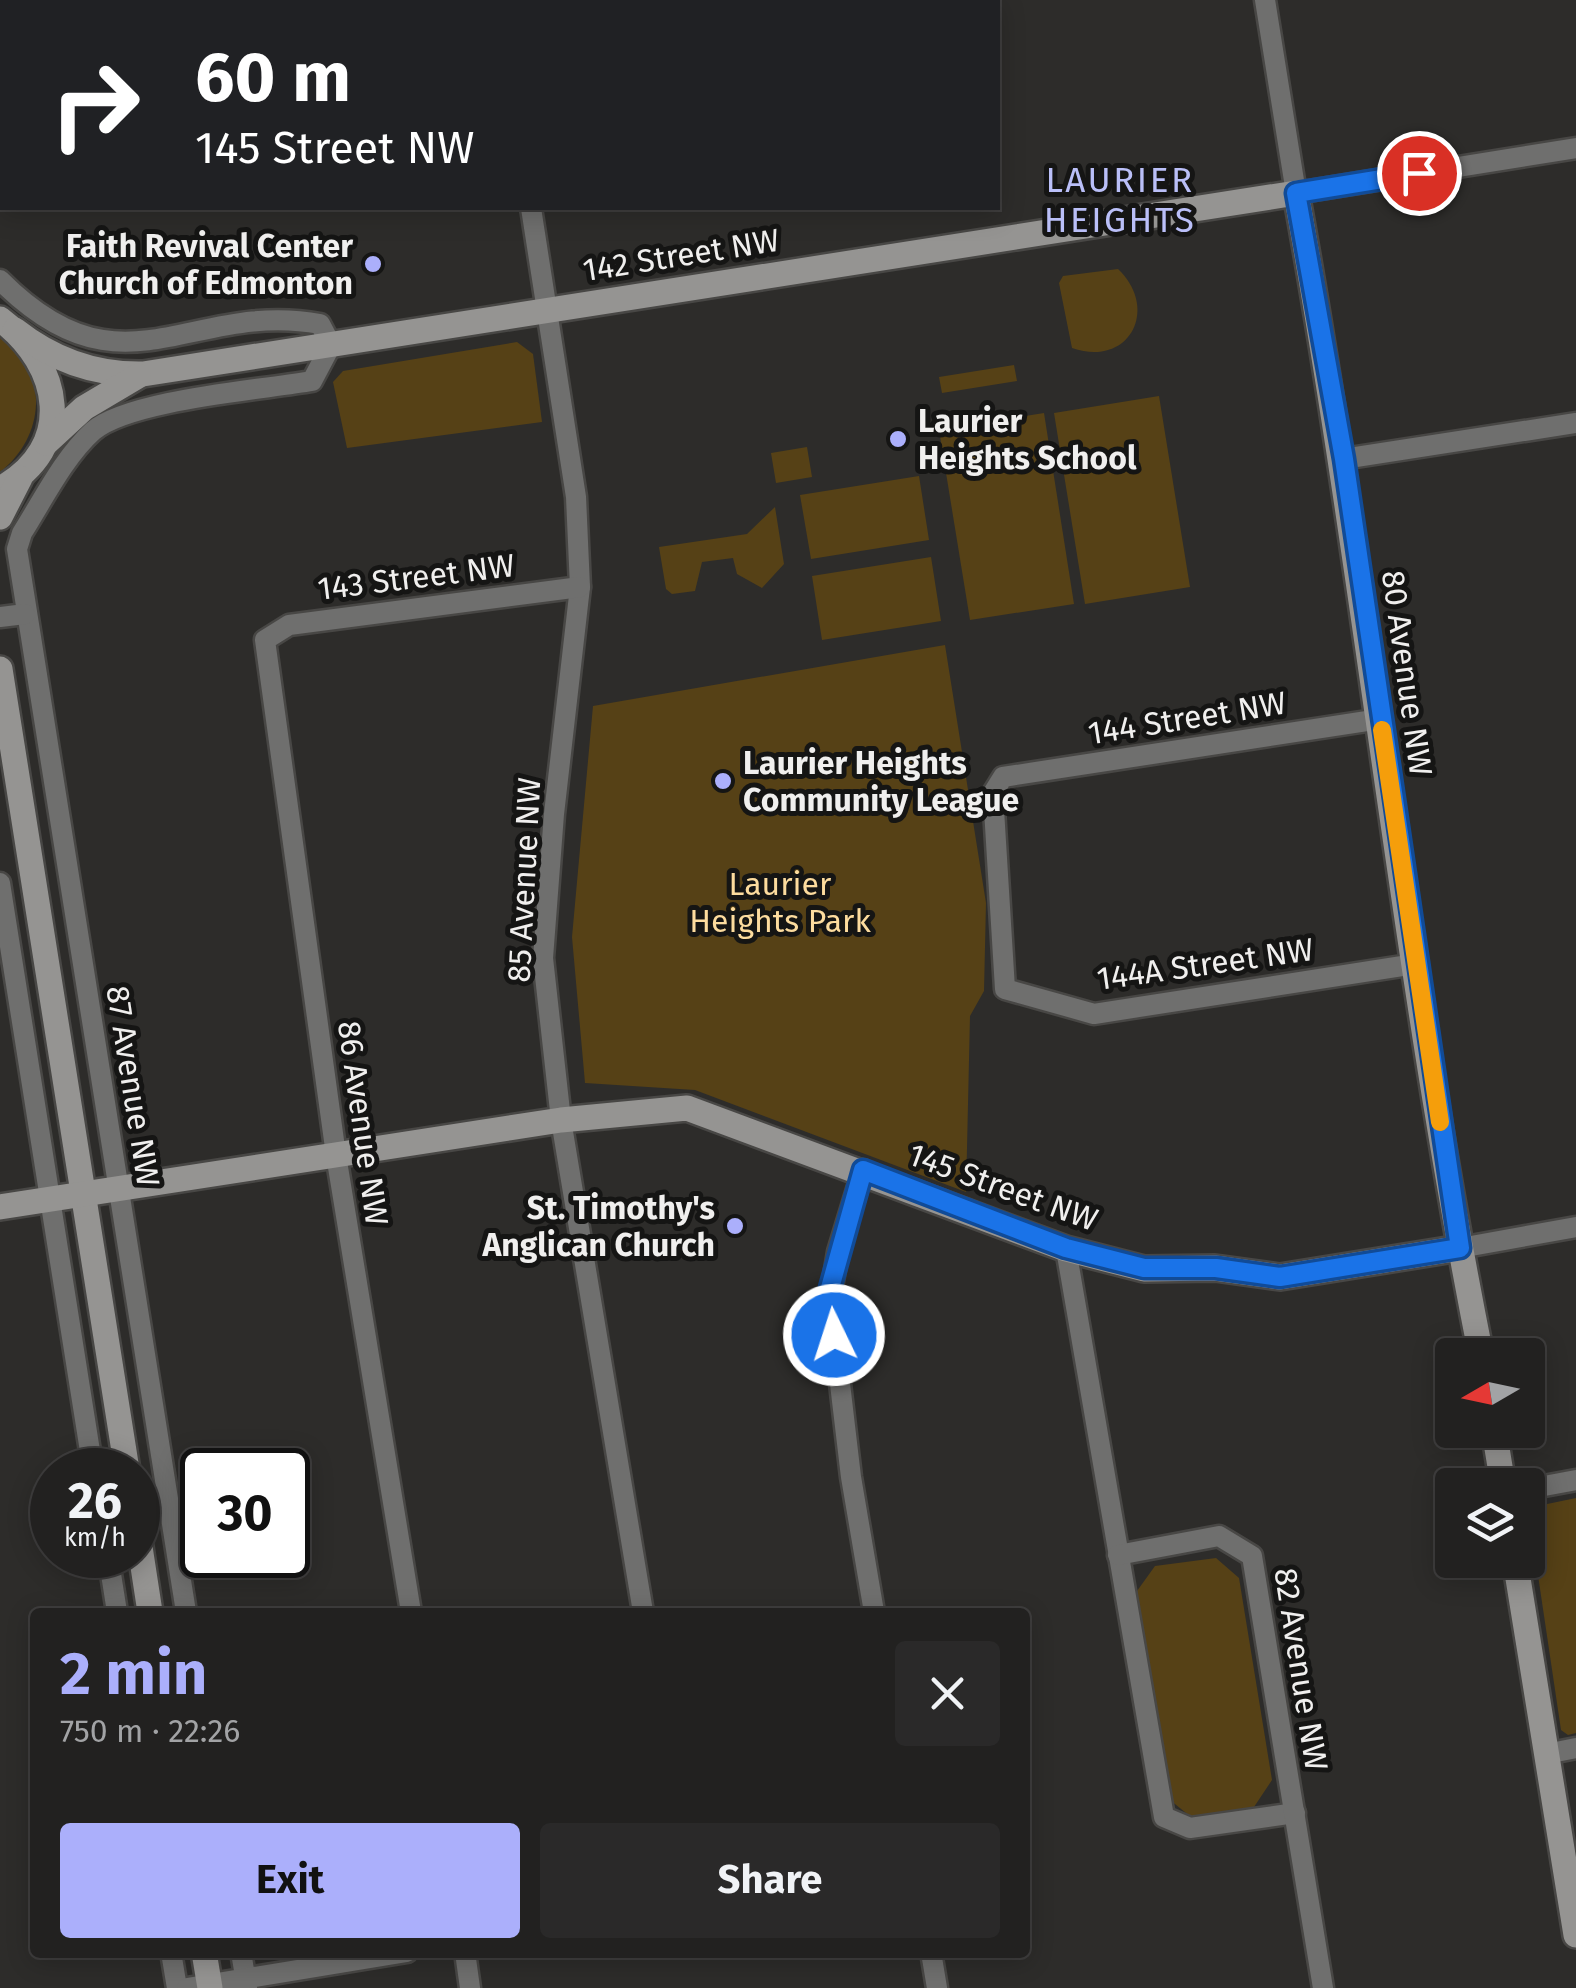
<!DOCTYPE html>
<meta charset="utf-8">
<style>
:root{--surface:#222120;--page:#2a2929;--text:#f1f3f6;--muted:#a2a3a5;--line:#3f3e3e;--accent:#abaffb}
body{margin:0;font-family:"Fira Sans",sans-serif;background:var(--page);color:var(--text);height:100vh;display:flex;flex-direction:column;font-size:38px;white-space:nowrap}
*{box-sizing:border-box;margin:0}
p{font-size:32px;color:var(--muted)}
.icon{flex:none;width:55px;height:55px;fill:none;stroke:currentColor;stroke-width:2;stroke-linecap:round;stroke-linejoin:round}
.map{position:relative;flex:1;overflow:hidden}
.drawer{position:absolute;left:30px;top:1608px;width:1000px;height:350px;display:flex;flex-direction:column;background:var(--surface);border-radius:10px;box-shadow:0 5px 25px #0003,0 0 0 2px var(--line)}
.drawer>*{flex:none}
.hud{position:absolute;left:0px;top:0px;width:1000px;height:210px;box-shadow:0 5px 25px #0003,0 0 0 2px var(--line);background:#202124;color:#fff;overflow:hidden}
.needle{width:65px;rotate:261deg}
.buttons{position:absolute;left:1435px;top:1338px;display:grid;gap:20px}
.buttons a{display:grid;place-items:center;width:110px;height:110px;border-radius:10px;background:var(--surface);box-shadow:0 5px 25px #0003,0 0 0 2px var(--line);font-size:50px}
.speed{position:absolute;left:30px;top:1448px;display:flex;gap:20px;font-size:50px;font-weight:700;text-align:center}
.speed>*{display:grid;place-content:center;width:130px;height:130px;border-radius:50%;background:var(--surface);box-shadow:0 5px 25px #0003,0 0 0 2px var(--line);line-height:1}
.speed small{font-size:25px;font-weight:400}
.speed .limit{border:5px solid #111;border-radius:15px;background:#fff;color:#111}
.pin{position:absolute;display:grid;place-items:center;width:85px;height:85px;color:#fff;margin:-42px;border:5px solid #fff;border-radius:50%;box-shadow:0 2px 10px #0007}
.me{position:absolute;width:110px;margin:-55px;rotate:356deg;stroke-linejoin:round;filter:drop-shadow(0 0 8px #0008)}
.turn{display:flex;align-items:center;gap:35px;height:210px;padding:0 30px;font-size:45px}
.turn .icon{width:130px;height:130px;stroke-width:2.5}
.turn b{display:block;font-size:70px;line-height:85px}
.round{display:grid;place-items:center;flex:none;width:105px;height:105px;border-radius:10px;background:var(--page)}
.head{display:flex;align-items:center;justify-content:space-between;height:170px;padding:0 30px}
h1{font-size:60px;font-weight:700;line-height:75px;color:var(--accent)}
.action{display:flex;gap:20px;margin-top:auto;padding:20px 30px}
.action a{flex:1;height:115px;border-radius:10px;background:var(--accent);color:#111;font-size:40px;font-weight:700;line-height:115px;text-align:center}
.action a+a{background:var(--page);color:var(--text)}
.map>svg:first-child{display:block}
</style>
<div class="map">
<svg width="1576" height="1988" viewBox="0 0 1576 1988">
<rect width="100%" height="100%" fill="#2d2c2a"/>
<!-- green -->
<g fill="#564116">
<path d="M 1118,269 C 1160,309 1129,368 1072,348 L 1059,283 L 1063,276 Z"/>
<path d="M 0,337 C 51,371 45,437 0,472 Z"/>
<polygon points="517,342 533,354 542,422 347,448 333,382 343,371"/>
<polygon points="1014,365 1017,381 942,393 939,377"/>
<polygon points="1159,396 1190,587 1085,604 1054,413"/>
<polygon points="1044,413 1074,604 970,620 939,430"/>
<polygon points="807,447 812,477 776,483 771,453"/>
<polygon points="919,476 929,540 811,559 800,495"/>
<polygon points="775,507 784,564 762,588 737,574 733,558 702,562 695,591 672,594 666,589 659,547 747,534"/>
<polygon points="931,557 941,621 822,640 812,576"/>
<polygon points="945,645 986,903 984,991 970,1016 966,1192 695,1090 585,1083 572,937 593,706"/>
<polygon points="1576,1498 1576,1733 1568,1735 1561,1730 1528,1508"/>
<polygon points="1216,1558 1239,1578 1272,1780 1254,1807 1191,1817 1170,1800 1137,1591 1155,1566"/>
</g>
<g fill="none" stroke-linecap="round" stroke-linejoin="round">
<!-- street casing -->
<g stroke="#484745" stroke-width="25">
<g id="street">
<polyline points="201,0 202,2"/>
<polyline points="499,0 500,2"/>
<polyline points="1265,0 1296,193 1576,148"/>
<polyline points="682,2 697,0"/>
<polyline points="531,208 576,497 580,587 554,814 543,958 561,1120 643,1612"/>
<path d="M 0,280 C 122,403 189,300 320,324 L 331,345 L 312,381 C 260,390 129,400 93,431 C 64,457 43,500 22,533 L 17,549 L 186,1612"/>
<polyline points="1343,459 1576,423"/>
<polyline points="0,617 25,614"/>
<polyline points="1380,719 1003,777 993,793 1005,989 1094,1014 1415,964"/>
<polyline points="0,883 93,1470"/>
<polyline points="863,1170 838,1252 830,1299 851,1477 874,1612"/>
<polyline points="1460,1248 1576,1227"/>
<polyline points="1066,1249 1164,1817 1190,1828 1295,1813"/>
<polyline points="1528,1489 1576,1480"/>
<polyline points="108,1555 117,1612"/>
<polyline points="1118,1555 1219,1536 1252,1556 1323,1988"/>
<polyline points="411,1612 336,1155 265,640 289,625 580,587"/>
<polyline points="1546,1754 1576,1748"/>
<polyline points="171,1952 177,1988"/>
<polyline points="241,1952 247,1988"/>
<polyline points="465,1952 470,1988"/>
<polyline points="931,1952 937,1988"/>
<polyline points="187,1988 407,1952"/>
</g>
</g>
<!-- secondary casing -->
<g stroke="#484745" stroke-width="30">
<g id="secondary">
<path d="M 0,319 C 62,365 77,447 0,489"/>
<path d="M 15,330 C 53,360 94,375 143,374 L 1296,193 C 1366,579 1404,970 1481,1355"/>
<polyline points="46,443 84,408 138,376"/>
<polyline points="0,517 20,478"/>
<polyline points="0,669 127,1470"/>
<polyline points="0,1207 561,1120 687,1108 1066,1249 1144,1269 1215,1268 1280,1277 1460,1248"/>
<polyline points="1494,1430 1503,1485"/>
<polyline points="138,1534 150,1612"/>
<polyline points="1515,1560 1576,1935"/>
<polyline points="204,1952 210,1988"/>
</g>
</g>
<!-- street -->
<use href="#street" stroke="#6f6f6e" stroke-width="20"/>
<!-- secondary -->
<use href="#secondary" stroke="#959492" stroke-width="25"/>
</g>
<g fill="none" stroke-linecap="round" stroke-linejoin="round">
<!-- route casing -->
<g stroke="#114b97" stroke-width="25">
<polyline id="route" points="834,1335 830,1288 863,1170 1066,1248 1144,1268 1216,1268 1280,1277 1460,1248 1344,459 1296,193 1419,173"/>
</g>
<!-- route -->
<use href="#route" stroke="#1a73e8" stroke-width="18"/>
<!-- slow -->
<polyline stroke="#f59e0b" stroke-width="18" points="1382,730 1440,1122"/>
</g>
<!-- markers -->
<g fill="#abaffb" stroke="#151514" stroke-width="4">
<circle cx="373" cy="264" r="10"/>
<circle cx="898" cy="439" r="10"/>
<circle cx="723" cy="781" r="10"/>
<circle cx="735" cy="1226" r="10"/>
</g>
<g text-anchor="middle" stroke-width="10" stroke-linejoin="round" paint-order="stroke">
<!-- poi labels -->
<g font-size="32" font-weight="bold" fill="#f0efee" stroke="#151514" text-anchor="end">
<text x="353" y="257">Faith Revival Center<tspan x="353" dy="37">Church of Edmonton</tspan></text>
<text x="918" y="432" text-anchor="start">Laurier<tspan x="918" dy="37">Heights School</tspan></text>
<text x="743" y="774" text-anchor="start">Laurier Heights<tspan x="743" dy="37">Community League</tspan></text>
<text x="715" y="1219">St. Timothy's<tspan x="715" dy="37">Anglican Church</tspan></text>
</g>
<!-- street labels -->
<g font-size="32" fill="#f0efee" stroke="#151514">
<text transform="translate(681 255) rotate(-9)" y="11">142 Street NW</text>
<text transform="translate(416 577) rotate(-7)" y="11">143 Street NW</text>
<text transform="translate(1407 673) rotate(82)" y="11">80 Avenue NW</text>
<text transform="translate(1187 718) rotate(-9)" y="11">144 Street NW</text>
<text transform="translate(524 880) rotate(-87)" y="11">85 Avenue NW</text>
<text transform="translate(1205 964) rotate(-8)" y="11">144A Street NW</text>
<text transform="translate(133 1086) rotate(81)" y="11">87 Avenue NW</text>
<text transform="translate(363 1123) rotate(82)" y="11">86 Avenue NW</text>
<text transform="translate(1003 1187) rotate(20)" y="11">145 Street NW</text>
<text transform="translate(1301 1669) rotate(81)" y="11">82 Avenue NW</text>
</g>
<!-- park labels -->
<g font-size="32" fill="#fddc9e" stroke="#151514">
<text x="780" y="895">Laurier<tspan x="780" dy="37">Heights Park</tspan></text>
</g>
<!-- neighbourhood labels -->
<g font-size="35" letter-spacing="2.5" fill="#babff8" stroke="#151514">
<text x="1120" y="192">LAURIER<tspan x="1120" dy="40">HEIGHTS</tspan></text>
</g>
</g>
</svg>
<div class="buttons">
<a><svg class="needle" viewBox="-14 -14 28 28"><path d="M0-13l5 13h-10z" fill="#e53935"/><path d="M0 13l5-13h-10z" fill="#a2a3a5"/></svg></a>
<a><svg class="icon" aria-label="layers" viewBox="0 0 24 24"><path d="M12 4l9 5-9 5-9-5zM3 14l9 5 9-5"/></svg></a>
</div>
<div class="speed"><div>26<small>km/h</small></div><div class="limit">30</div></div>
<div class="pin" style="left:1419px;top:173px;background:#d93025"><svg class="icon" aria-label="arrive" viewBox="0 0 24 24"><path d="M6 21V4h12l-3 4 3 4H6"/></svg></div>
<svg class="me" style="left:834px;top:1335px" viewBox="-20 -20 40 40"><circle r="17" fill="#1a73e8" stroke="#fff" stroke-width="3"/><path d="M0-11L8 9 0 5-8 9z" fill="#fff"/></svg>
<div class="hud">
<div class="turn"><svg class="icon" aria-label="right" viewBox="0 0 24 24"><path d="M7 20v-9h11M14 6l5 5-5 5"/></svg><div><b>60 m</b>145 Street NW</div></div>
</div>
<section class="drawer">
<div class="head"><div><h1>2 min</h1><p>750 m · 22:26</p></div><a class="round"><svg class="icon" aria-label="close" viewBox="0 0 24 24"><path d="M6 6l12 12M18 6L6 18"/></svg></a></div>
<div class="action"><a>Exit</a><a>Share</a></div>
</section>
</div>
